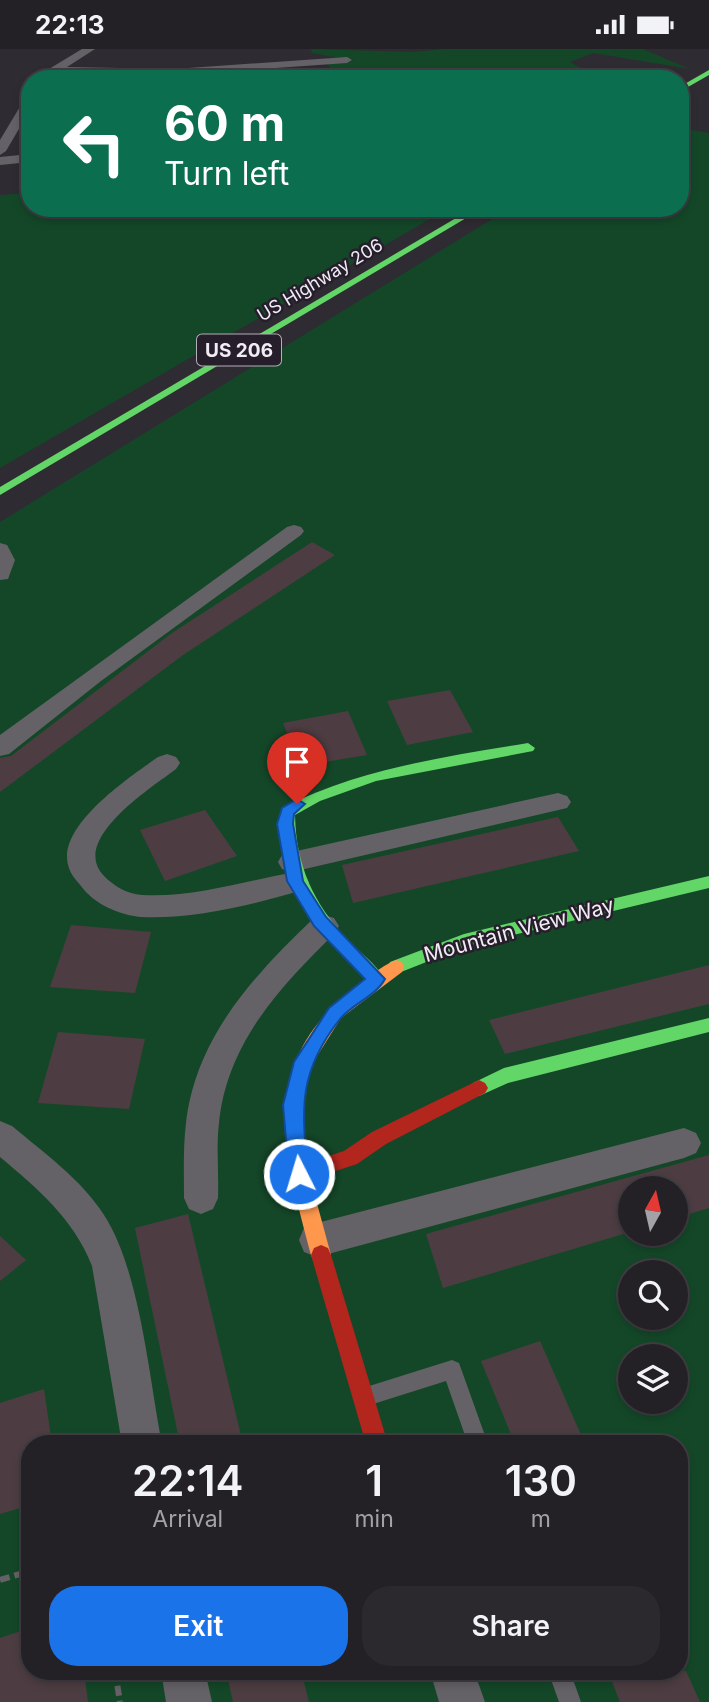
<!DOCTYPE html>
<style>
:root{--surface:#232026;--page:#2b282e;--text:#f1f3f6;--muted:#a3a3a7;--line:#403e43;--accent:#1a73e8}
body{margin:0;font-family:Inter,sans-serif;background:var(--page);color:var(--text);height:100vh;display:flex;flex-direction:column;font-size:26px;white-space:nowrap}
*{box-sizing:border-box;margin:0}
p{font-size:23px;color:var(--muted)}
.icon{flex:none;width:38px;height:38px;fill:none;stroke:currentColor;stroke-width:2;stroke-linecap:round;stroke-linejoin:round}
.map{position:relative;flex:1;overflow:hidden}
.drawer{position:absolute;left:21px;top:1386px;width:667px;height:245px;display:flex;flex-direction:column;background:var(--surface);border-radius:28px;box-shadow:0 4px 10px #0003,0 0 0 2px var(--line)}
.drawer>*{flex:none}
.top-card{position:absolute;left:21px;top:21px;width:668px;height:147px;border-radius:28px;box-shadow:0 4px 10px #0003,0 0 0 2px var(--line);background:#0b6e4f;color:#fff;overflow:hidden}
.needle{width:46px;rotate:8deg}
.buttons{position:absolute;left:618px;top:1127px;display:grid;gap:14px}
.buttons a{display:grid;place-items:center;width:70px;height:70px;border-radius:50%;background:var(--surface);box-shadow:0 4px 10px #0003,0 0 0 2px var(--line);font-size:35px}
.pin{position:absolute;display:grid;place-items:center;width:60px;height:60px;color:#fff;margin:-72px -30px;border-radius:50% 50% 50% 0;rotate:-45deg;box-shadow:0 0 7px #0007}
.pin .icon{rotate:45deg}
.me{position:absolute;width:77px;margin:-38px;rotate:355deg;stroke-linejoin:round;filter:drop-shadow(0 0 5px #0008)}
.turn{display:flex;align-items:center;gap:24px;height:147px;padding:0 28px;font-size:32px}
.turn .icon{width:91px;height:91px;stroke-width:2.5}
.turn b{display:block;font-size:49px;line-height:60px}
.eta{display:flex;justify-content:space-evenly;align-items:center;height:119px;text-align:center}
.eta b{font-size:42px;font-weight:600;line-height:49px}
.button{display:flex;gap:14px;margin-top:auto;padding:14px 28px}
.button a{flex:1;height:80px;border-radius:28px;background:var(--accent);color:#fff;font-size:28px;font-weight:600;line-height:80px;text-align:center}
.button a+a{background:var(--page);color:var(--text)}
.status{display:flex;justify-content:space-between;align-items:center;height:49px;padding:0 35px;background:var(--surface);direction:ltr}
.status svg{height:19px;fill:currentColor}
.map>svg:first-child{display:block}
</style>
<div class="status"><b>22:13</b><svg viewBox="0 0 49 12"><path d="M0 12V9h3v3zM5 12V6h3v6zM10 12V3h3v9zM15 12V0h3v12zM26 1h20v11H26zM47 4h2v5h-2z"/></svg></div>
<div class="map">
<svg width="709" height="1653" viewBox="0 0 709 1653">
<rect width="100%" height="100%" fill="#2f2b32"/>
<!-- green -->
<g fill="#144728" fill-rule="evenodd">
<path d="M 311,0 L 413,3 L 445,0 L 643,0 L 690,20 L 593,4 L 570,13 C 589,25 612,29 634,28 C 649,28 659,23 673,27 L 669,30 L 595,30 L 574,25 L 534,24 L 533,30 L 388,30 L 387,19 L 353,19 L 353,26 L 330,19 L 328,15 L 355,12 L 312,4 Z"/>
<path d="M 681,79 L 709,84 L 709,1653 L 0,1653 L 0,473 L 510,159 L 681,159 ZM 630,1139 L 676,1139 L 676,1185 L 630,1185 ZM 630,1223 L 676,1223 L 676,1269 L 630,1269 ZM 630,1307 L 676,1307 L 676,1353 L 630,1353 ZM 30,1395 L 679,1395 L 679,1622 L 30,1622 Z"/>
<polygon points="30,144 30,159 449,159 0,419 0,146"/>
</g>
<!-- building -->
<g fill="#4d3d42">
<polygon points="312,493 335,506 183,606 0,743 0,709 11,707 172,584"/>
<polygon points="450,641 473,683 407,696 387,652"/>
<polygon points="348,662 367,706 300,717 283,674"/>
<polygon points="205,761 237,807 165,832 140,781"/>
<polygon points="558,768 579,802 353,854 342,816"/>
<polygon points="71,876 151,883 135,944 50,938"/>
<polygon points="709,916 709,955 505,1005 489,971"/>
<polygon points="58,983 145,990 129,1060 38,1054"/>
<polygon points="709,1106 709,1159 676,1169 676,1139 630,1139 630,1183 443,1239 426,1185"/>
<polygon points="188,1165 243,1395 180,1395 135,1179"/>
<polygon points="0,1187 26,1211 0,1232"/>
<polygon points="540,1292 585,1395 515,1395 481,1312"/>
<polygon points="44,1340 52,1395 30,1395 30,1456 0,1465 0,1354"/>
<polygon points="30,1579 30,1622 84,1622 88,1653 0,1653 0,1589"/>
<polygon points="226,1622 301,1622 309,1653 233,1653"/>
<polygon points="608,1622 686,1622 700,1653 620,1653"/>
</g>
<g fill="none" stroke-linecap="round" stroke-linejoin="round">
<!-- path -->
<g stroke="#656167" stroke-width="6" stroke-dasharray="10 5" stroke-linecap="butt">
<polyline points="0,1531 30,1522"/>
<polyline points="115,1622 120,1653"/>
<polyline points="85,1630 106,1622"/>
</g>
<!-- lane -->
<g fill="#656267" fill-rule="evenodd">
<polygon points="452,1311 459,1314 488,1395 468,1395 446,1332 370,1356 363,1353 360,1346 363,1339"/>
<polygon points="548,1622 570,1622 581,1653 559,1653"/>
</g>
<!-- street -->
<g fill="#656267" fill-rule="evenodd">
<polygon points="82,0 95,0 67,18 174,20 347,8 352,11 347,14 174,26 50,26 44,23"/>
<polygon points="30,48 30,61 6,102 0,106 0,91 24,51"/>
<polygon points="30,105 30,113 0,116 0,108"/>
<polygon points="294,476 301,478 304,482 301,486 101,632 9,705 0,707 0,686 287,478"/>
<polygon points="0,494 7,496 15,511 8,530 0,531"/>
<path d="M 167,705 L 176,708 L 180,714 L 176,720 C 151,739 69,791 104,827 C 114,837 127,845 142,846 C 193,849 245,832 295,823 L 305,826 L 309,833 L 305,840 C 258,855 190,871 141,868 C 119,866 94,855 81,837 C 77,832 71,826 69,819 C 54,778 130,728 158,708 Z"/>
<polygon points="558,744 567,747 571,753 567,759 292,823 282,820 278,813 282,806 292,803"/>
<path d="M 324,866 L 334,869 L 339,877 L 334,885 C 280,938 227,994 219,1074 C 216,1099 219,1124 218,1149 L 213,1160 L 201,1165 L 189,1160 L 184,1149 C 184,1124 183,1099 186,1074 C 196,988 254,926 314,869 Z"/>
<path d="M 0,1072 L 12,1077 C 44,1104 81,1130 104,1166 C 140,1221 149,1329 162,1395 L 122,1395 L 92,1217 C 74,1170 37,1139 0,1108 Z"/>
<polygon points="684,1079 696,1084 701,1094 696,1104 684,1109 317,1208 304,1203 299,1191 304,1179 317,1174"/>
<polygon points="161,1622 205,1622 212,1653 166,1653"/>
<polygon points="430,1622 474,1622 485,1653 439,1653"/>
</g>
<!-- fast -->
<g fill="#63d668" fill-rule="evenodd">
<polygon points="709,21 709,26 681,42 681,37"/>
<polygon points="473,159 483,159 0,446 0,438"/>
<path d="M 528,694 L 535,699 L 533,702 L 376,732 L 320,752 L 295,766 C 296,816 313,854 348,891 C 359,903 377,915 384,930 L 382,935 L 370,935 C 316,881 281,843 280,763 L 282,759 C 359,720 443,708 528,694 Z"/>
<polygon points="709,827 709,839 467,897 396,925 390,923 388,918 390,913 464,885"/>
<polygon points="709,969 709,983 508,1034 479,1047 473,1044 470,1039 473,1034 504,1019"/>
</g>
<!-- slow -->
<path fill="#ff974d" fill-rule="evenodd" d="M 396,911 L 402,913 L 404,918 L 402,923 L 341,969 L 312,1015 L 302,1057 L 309,1125 L 331,1206 L 328,1213 L 321,1216 L 314,1213 L 311,1206 C 285,1107 256,1014 352,942 C 365,932 380,917 396,911 Z"/>
<!-- jam -->
<g fill="#b3261e" fill-rule="evenodd">
<polygon points="479,1031 485,1034 488,1039 485,1044 386,1095 357,1115 299,1134 292,1131 289,1125 292,1119 344,1102 372,1083"/>
<polygon points="321,1196 328,1199 331,1206 388,1395 366,1395 311,1206 314,1199"/>
</g>
</g>
<!-- route -->
<path fill="#1a73e8" stroke="#114b97" stroke-width="2" d="M 297,750 L 305,755 L 294,765 L 293,775 L 303,832 L 326,868 L 385,930 C 376,947 352,955 340,970 C 297,1024 302,1061 308,1125 L 305,1131 L 299,1133 L 292,1131 L 289,1125 L 283,1056 L 294,1013 L 329,959 L 365,930 L 314,877 L 287,832 L 277,775 L 282,759 Z"/>
<g text-anchor="middle" stroke-width="5" stroke-linejoin="round" paint-order="stroke">
<!-- far-street labels -->
<g font-size="18" fill="#f0ebf4" stroke="#261f2b">
<text transform="translate(320 231) rotate(-31)" y="6">US Highway 206</text>
</g>
<!-- shield labels -->
<rect fill="#261f2b" stroke="#b3aeb8" stroke-width="2" x="197" y="285.5" width="84" height="31" rx="5"/>
<g font-size="19" font-weight="bold" fill="#f0ebf4">
<text x="239" y="308">US 206</text>
</g>
<!-- street labels -->
<g font-size="21" fill="#f0ebf4" stroke="#261f2b">
<text transform="translate(519 881) rotate(-15)" y="7">Mountain View Way</text>
</g>
</g>
</svg>
<div class="buttons">
<a><svg class="needle" viewBox="-14 -14 28 28"><path d="M0-13l5 13h-10z" fill="#e53935"/><path d="M0 13l5-13h-10z" fill="#a3a3a7"/></svg></a>
<a><svg class="icon" aria-label="search" viewBox="0 0 24 24"><circle cx="10" cy="10" r="6"/><path d="M15 15l6 6"/></svg></a>
<a><svg class="icon" aria-label="layers" viewBox="0 0 24 24"><path d="M12 4l9 5-9 5-9-5zM3 14l9 5 9-5"/></svg></a>
</div>
<div class="pin" style="left:297px;top:755px;background:#d93025"><svg class="icon" aria-label="arrive" viewBox="0 0 24 24"><path d="M6 21V4h12l-3 4 3 4H6"/></svg></div>
<svg class="me" style="left:299px;top:1125px" viewBox="-20 -20 40 40"><circle r="17" fill="#1a73e8" stroke="#fff" stroke-width="3"/><path d="M0-11L8 9 0 5-8 9z" fill="#fff"/></svg>
<div class="top-card">
<div class="turn"><svg class="icon" aria-label="left" viewBox="0 0 24 24"><path d="M17 20v-9H6M10 6l-5 5 5 5"/></svg><div><b>60 m</b>Turn left</div></div>
</div>
<section class="drawer">
<div class="eta">
<div><b>22:14</b><p>Arrival</p></div>
<div><b>1</b><p>min</p></div>
<div><b>130</b><p>m</p></div>
</div>
<div class="button"><a>Exit</a><a>Share</a></div>
</section>
</div>
